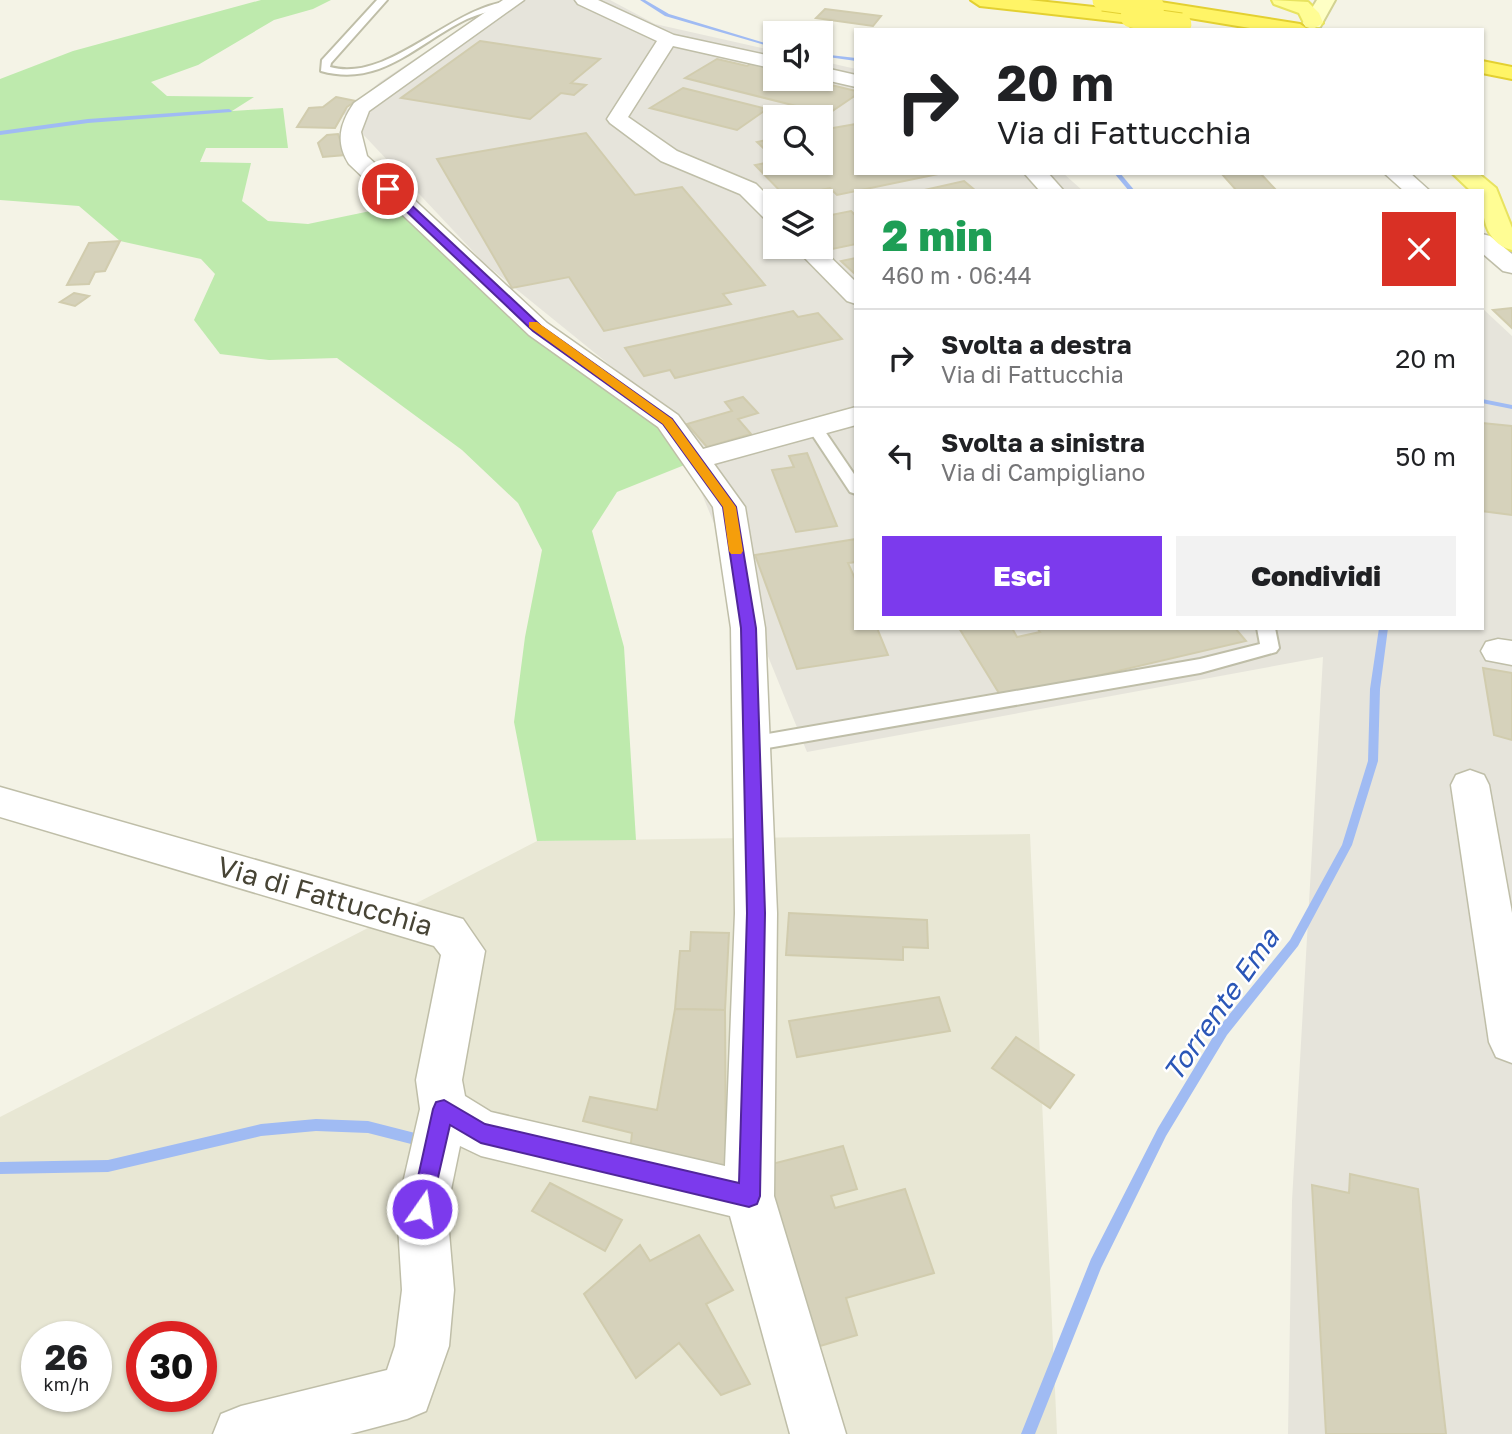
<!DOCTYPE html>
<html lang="it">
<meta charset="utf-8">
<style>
:root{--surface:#fff;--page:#f2f2f2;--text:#202124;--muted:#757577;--line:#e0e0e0;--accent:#7c3aed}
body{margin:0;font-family:"Golos Text",sans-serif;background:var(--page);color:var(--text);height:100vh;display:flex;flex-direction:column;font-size:26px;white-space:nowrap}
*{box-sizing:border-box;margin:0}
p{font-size:23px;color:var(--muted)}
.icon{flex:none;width:38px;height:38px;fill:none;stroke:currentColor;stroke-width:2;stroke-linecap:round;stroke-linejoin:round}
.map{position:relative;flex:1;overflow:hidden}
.panel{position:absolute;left:854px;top:189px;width:630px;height:441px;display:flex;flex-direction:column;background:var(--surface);border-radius:0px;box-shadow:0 2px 5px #0004}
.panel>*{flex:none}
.guide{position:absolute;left:854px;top:28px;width:630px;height:147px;border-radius:0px;box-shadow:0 2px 5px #0004;background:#fff;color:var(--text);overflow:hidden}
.tools{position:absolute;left:763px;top:21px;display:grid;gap:14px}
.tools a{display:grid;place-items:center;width:70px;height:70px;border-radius:0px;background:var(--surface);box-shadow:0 2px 5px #0004;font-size:35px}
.speed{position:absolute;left:21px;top:1321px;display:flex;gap:14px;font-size:35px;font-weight:700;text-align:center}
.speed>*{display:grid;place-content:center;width:91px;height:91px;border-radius:50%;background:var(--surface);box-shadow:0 2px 5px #0004;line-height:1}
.speed small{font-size:18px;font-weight:400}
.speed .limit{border:10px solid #d22;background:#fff;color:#111}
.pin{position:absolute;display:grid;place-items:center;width:60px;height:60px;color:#fff;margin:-30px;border:4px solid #fff;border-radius:50%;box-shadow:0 2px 7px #0007}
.me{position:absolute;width:77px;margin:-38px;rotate:13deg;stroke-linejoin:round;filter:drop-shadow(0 0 5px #0008)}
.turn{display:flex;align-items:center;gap:24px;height:147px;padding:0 28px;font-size:32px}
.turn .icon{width:91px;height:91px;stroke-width:2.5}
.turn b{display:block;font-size:49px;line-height:60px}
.round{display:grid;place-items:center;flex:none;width:74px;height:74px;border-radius:0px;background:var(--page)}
.overview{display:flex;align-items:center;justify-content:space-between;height:119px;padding:0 28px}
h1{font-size:42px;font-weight:800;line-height:52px;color:#1e9e55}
.button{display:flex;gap:14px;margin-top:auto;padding:14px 28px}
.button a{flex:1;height:80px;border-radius:0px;background:var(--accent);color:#fff;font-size:28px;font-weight:800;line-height:80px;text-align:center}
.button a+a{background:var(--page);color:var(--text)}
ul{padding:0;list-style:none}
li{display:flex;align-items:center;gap:21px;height:98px;padding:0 28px;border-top:2px solid var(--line)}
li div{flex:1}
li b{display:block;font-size:26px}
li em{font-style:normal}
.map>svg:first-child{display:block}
</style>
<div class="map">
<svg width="1512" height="1434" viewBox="0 0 1512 1434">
<rect width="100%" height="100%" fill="#f4f3e6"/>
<!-- residential -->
<path fill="#e8e7d4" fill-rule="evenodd" d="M 1030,834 L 1057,1434 L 0,1434 L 0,1117 L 537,841 ZM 37,1337 L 96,1337 L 96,1396 L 37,1396 ZM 142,1337 L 201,1337 L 201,1396 L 142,1396 Z"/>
<!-- industrial -->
<path fill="#e6e4db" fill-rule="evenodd" d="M 503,0 L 610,0 L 655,24 L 775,51 L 775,79 L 821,79 L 821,61 L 856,69 L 856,173 L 1063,173 L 1083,191 L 856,191 L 856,628 L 1482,628 L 1482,308 L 1512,336 L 1512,1434 L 1288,1434 L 1292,1201 L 1323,657 L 807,752 L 669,413 L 484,263 L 343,113 L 380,82 ZM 775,117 L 821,117 L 821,163 L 775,163 ZM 775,201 L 821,201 L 821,247 L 775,247 Z"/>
<!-- green -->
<polygon fill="#beeaad" points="261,0 331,0 313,9 274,20 198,65 151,82 167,96 254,97 232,111 283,108 288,148 206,148 200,162 251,163 242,201 268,221 308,224 404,204 537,329 668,421 697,460 617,492 592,531 624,647 636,840 537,841 514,722 525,637 542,550 518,503 462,450 337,358 269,360 220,354 194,320 215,274 201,259 120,241 79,206 0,200 0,79 73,51"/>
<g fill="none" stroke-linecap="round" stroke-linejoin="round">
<!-- stream -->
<g fill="#a0bbf3" fill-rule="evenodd">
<polygon points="640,0 645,0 669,14 775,46 775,48 665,16"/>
<polygon points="821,54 856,58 856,61 821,56"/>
<polygon points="229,109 232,111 231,112 88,123 0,135 0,131 88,119"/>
<polygon points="1114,173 1120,173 1135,191 1129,191"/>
<polygon points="1482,399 1512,405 1512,409 1482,403"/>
<polygon points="1379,628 1388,628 1380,689 1378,761 1352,845 1298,946 1227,1035 1166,1136 1101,1268 1035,1434 1021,1434 1091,1259 1158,1128 1219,1027 1290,940 1342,845 1368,761 1370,689"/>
<polygon points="316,1119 368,1121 415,1133 419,1135 421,1139 419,1143 415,1145 368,1133 316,1131 261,1136 108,1172 0,1174 0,1162 108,1160 261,1124"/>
</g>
</g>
<!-- building -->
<g fill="#d6d2bb" stroke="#d1ccae" stroke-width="2">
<polygon points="825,9 881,16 873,26 816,18"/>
<polygon points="480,41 600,59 571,83 586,85 574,95 561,93 530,119 401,98"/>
<polygon points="717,59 747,66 755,61 775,66 775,79 814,79 811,80 856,91 856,95 828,114 685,78"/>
<polygon points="683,88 767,109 737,130 650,108"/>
<polygon points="336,97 356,101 347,107 335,128 297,127 309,108 323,107"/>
<polygon points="856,124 856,173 943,173 837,195 830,188 786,197 755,165 775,161 821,163 821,130"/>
<polygon points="586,133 635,195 682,187 765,285 723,294 731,304 604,331 569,277 512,288 437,159"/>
<polygon points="338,134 345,155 323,157 318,143 327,135"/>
<polygon points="775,138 775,159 757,142"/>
<polygon points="1221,173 1260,173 1277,191 1237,191"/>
<polygon points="964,181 976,191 920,191"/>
<polygon points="851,211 856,216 856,244 823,251 820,247 821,217"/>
<polygon points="120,241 105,271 95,272 89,284 67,285 89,243"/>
<polygon points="856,258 856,275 841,261"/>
<polygon points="74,293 89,296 75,306 60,302"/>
<polygon points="1512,308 1512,328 1493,310"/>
<polygon points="793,311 798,317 818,313 842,339 675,378 670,370 644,376 625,348"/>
<polygon points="743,397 758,413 738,419 751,434 707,447 687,424 732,411 725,402"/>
<polygon points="1482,423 1512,426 1512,515 1482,511"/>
<polygon points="807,453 837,526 796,532 772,470 794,467 789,456"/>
<polygon points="856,539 856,562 848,563 856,581 856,628 877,628 888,655 797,669 755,555"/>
<polygon points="959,628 1012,628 1017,637 1040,632 1037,628 1235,628 1246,641 1002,698"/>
<polygon points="1483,668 1512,673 1512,740 1494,735"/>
<polygon points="789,913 927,920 928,948 903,947 903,960 786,955"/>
<polygon points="691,932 729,933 725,1010 675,1009 680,951 690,951"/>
<polygon points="939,997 950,1031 797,1057 789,1021"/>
<polygon points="675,1009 725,1010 726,1178 630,1152 632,1133 583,1121 590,1097 657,1110"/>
<polygon points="1016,1037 1074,1075 1050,1108 992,1068"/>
<polygon points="843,1146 857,1189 831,1196 835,1208 905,1189 934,1273 846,1298 857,1335 810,1349 760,1167"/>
<polygon points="1350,1174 1418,1189 1446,1434 1326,1434 1312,1185 1349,1193"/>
<polygon points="550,1183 622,1220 605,1251 532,1211"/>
<polygon points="699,1235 733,1290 706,1304 750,1384 721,1395 679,1343 636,1378 584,1294 640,1245 650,1261"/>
</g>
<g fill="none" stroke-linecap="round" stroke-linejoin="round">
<!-- lane casing -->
<g stroke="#bfbea8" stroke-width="4">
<g id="lane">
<path d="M 377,0 L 387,0 L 331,63 L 330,67 C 392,84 455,0 518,1 C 504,9 483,12 467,19 C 417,43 381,88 321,71 L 322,60 Z"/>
<polygon points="815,422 820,424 856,477 856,494 850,492 807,427"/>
<polygon points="1257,628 1275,628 1279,648 1276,652 1200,673 751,751 744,749 741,744 744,739 751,737 1200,659 1260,644"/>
</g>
</g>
<!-- street casing -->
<g stroke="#bfbea8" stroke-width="3">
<g id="street">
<path d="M 503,0 L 524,0 L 369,111 L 361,132 L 367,156 L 547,323 L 678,415 L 703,449 L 856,407 L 856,425 L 714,464 L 745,507 L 765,628 L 777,913 L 774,1196 L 846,1434 L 790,1434 L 730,1216 L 481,1156 L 460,1146 L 447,1209 L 454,1290 L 449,1346 L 426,1411 L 407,1419 L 350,1434 L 213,1434 L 221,1414 L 241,1406 L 387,1370 L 395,1346 L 402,1290 L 397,1209 L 420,1109 L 416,1080 L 441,955 L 434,946 L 0,817 L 0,787 L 463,919 L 485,951 L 462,1080 L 465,1096 L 491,1112 L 725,1166 L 735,913 L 731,628 L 713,507 L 658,427 L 529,335 L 349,164 C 335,142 340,123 354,103 Z"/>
<polygon points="575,0 598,0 674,35 775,57 775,69 673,46 628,117 677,151 756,184 775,203 775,223 767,221 740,194 661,161 610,123 607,119 657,41 578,4"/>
<polygon points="821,67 856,75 856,87 821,79"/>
<polygon points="1024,173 1048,173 1064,191 1040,191"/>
<polygon points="1384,173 1410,173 1430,191 1404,191"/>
<polygon points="1482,234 1490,236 1512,254 1512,273 1503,271 1482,253"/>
<polygon points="794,247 820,247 856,282 856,304 847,301"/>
<polygon points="1498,639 1512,641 1512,665 1486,660 1481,651 1486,642"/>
<polygon points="1470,770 1484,775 1489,785 1512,913 1512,1063 1496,1057 1489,1042 1451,785 1456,775"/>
</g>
</g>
<!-- secondary casing -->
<g stroke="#d2d292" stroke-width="4">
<polygon id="secondary" points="1317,0 1335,0 1320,27 1306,27 1303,23"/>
</g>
<!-- primary casing -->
<g stroke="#e8e360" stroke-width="4">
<g id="primary">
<polygon points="1272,0 1308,2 1319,13 1323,23 1313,29 1306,27 1299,13 1274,4"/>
<path d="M 1452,173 L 1478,173 L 1496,188 L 1512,228 L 1512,250 C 1484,243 1482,214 1482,191 L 1471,191 Z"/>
</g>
</g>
<!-- highway casing -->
<g stroke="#e3d031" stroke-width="4">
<g id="highway">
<polygon points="971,0 1029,0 1131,11 1140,17 1131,23 980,6"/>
<polygon points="1154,1 1300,24 1309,30 1262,30 1147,11 1145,7 1147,3"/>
<polygon points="1482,61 1512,67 1512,79 1482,73"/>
</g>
</g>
<!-- lane -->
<use href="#lane" fill="#fff" fill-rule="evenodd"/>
<!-- street -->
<use href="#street" fill="#fff" fill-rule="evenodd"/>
<!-- secondary -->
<use href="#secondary" fill="#feffc5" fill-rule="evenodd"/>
<!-- primary -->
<use href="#primary" fill="#fffd94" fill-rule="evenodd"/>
<!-- highway -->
<use href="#highway" fill="#fff466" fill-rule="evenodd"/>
<!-- highway-bridge casing -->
<g stroke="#e3d031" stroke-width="23" stroke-linecap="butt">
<g id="highway-bridge">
<polyline points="1103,0 1154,7"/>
<polyline points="1131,17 1181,24"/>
</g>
</g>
<!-- highway-bridge -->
<use href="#highway-bridge" stroke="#fff466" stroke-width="21"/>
</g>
<!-- route -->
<polygon fill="#7c3aed" stroke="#51269a" stroke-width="2" points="385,187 392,187 541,326 672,419 736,507 756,628 765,913 760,1196 757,1204 749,1207 481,1143 450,1125 429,1217 422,1220 414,1217 411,1209 433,1109 436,1102 444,1100 485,1124 739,1183 747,913 741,628 723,507 663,424 533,331 385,191"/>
<!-- slow -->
<polygon fill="#f59e0b" points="529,322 537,322 672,419 736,507 743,551 741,554 731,554 729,551 723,507 663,424 529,327"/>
<g text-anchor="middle" stroke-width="5" stroke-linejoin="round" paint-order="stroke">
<!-- near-street labels -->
<g font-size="28" fill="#474435" stroke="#fff">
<text transform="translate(325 896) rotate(16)" y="10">Via di Fattucchia</text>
</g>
<!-- near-water labels -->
<g font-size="28" font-style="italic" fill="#2a56b7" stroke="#fff">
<text transform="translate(1221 1005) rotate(-55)" y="10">Torrente Ema</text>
</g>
</g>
</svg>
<div class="tools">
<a><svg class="icon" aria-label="sound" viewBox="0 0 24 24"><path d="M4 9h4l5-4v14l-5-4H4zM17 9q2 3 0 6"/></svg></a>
<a><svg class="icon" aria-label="search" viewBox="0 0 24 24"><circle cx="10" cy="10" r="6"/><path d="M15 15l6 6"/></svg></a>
<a><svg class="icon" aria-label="layers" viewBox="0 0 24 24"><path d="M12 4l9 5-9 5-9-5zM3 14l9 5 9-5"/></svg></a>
</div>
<div class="speed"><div>26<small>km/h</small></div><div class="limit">30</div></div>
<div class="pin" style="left:388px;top:189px;background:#d93025"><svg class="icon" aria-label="arrive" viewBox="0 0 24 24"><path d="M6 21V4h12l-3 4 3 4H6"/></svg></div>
<svg class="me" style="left:422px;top:1209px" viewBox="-20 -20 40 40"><circle r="17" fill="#7c3aed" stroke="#fff" stroke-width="3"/><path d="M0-11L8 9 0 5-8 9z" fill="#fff"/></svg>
<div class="guide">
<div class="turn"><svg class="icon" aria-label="right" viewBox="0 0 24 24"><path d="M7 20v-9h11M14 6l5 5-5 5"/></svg><div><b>20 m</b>Via di Fattucchia</div></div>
</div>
<section class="panel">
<div class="overview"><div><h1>2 min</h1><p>460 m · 06:44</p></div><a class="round" style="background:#d93025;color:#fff"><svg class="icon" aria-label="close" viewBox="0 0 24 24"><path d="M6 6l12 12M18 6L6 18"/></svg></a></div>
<ul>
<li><svg class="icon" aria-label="right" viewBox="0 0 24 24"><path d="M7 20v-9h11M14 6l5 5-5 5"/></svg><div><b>Svolta a destra</b><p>Via di Fattucchia</p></div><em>20 m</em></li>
<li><svg class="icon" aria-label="left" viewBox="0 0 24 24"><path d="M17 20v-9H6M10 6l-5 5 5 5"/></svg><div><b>Svolta a sinistra</b><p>Via di Campigliano</p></div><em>50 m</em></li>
</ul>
<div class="button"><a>Esci</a><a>Condividi</a></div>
</section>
</div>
